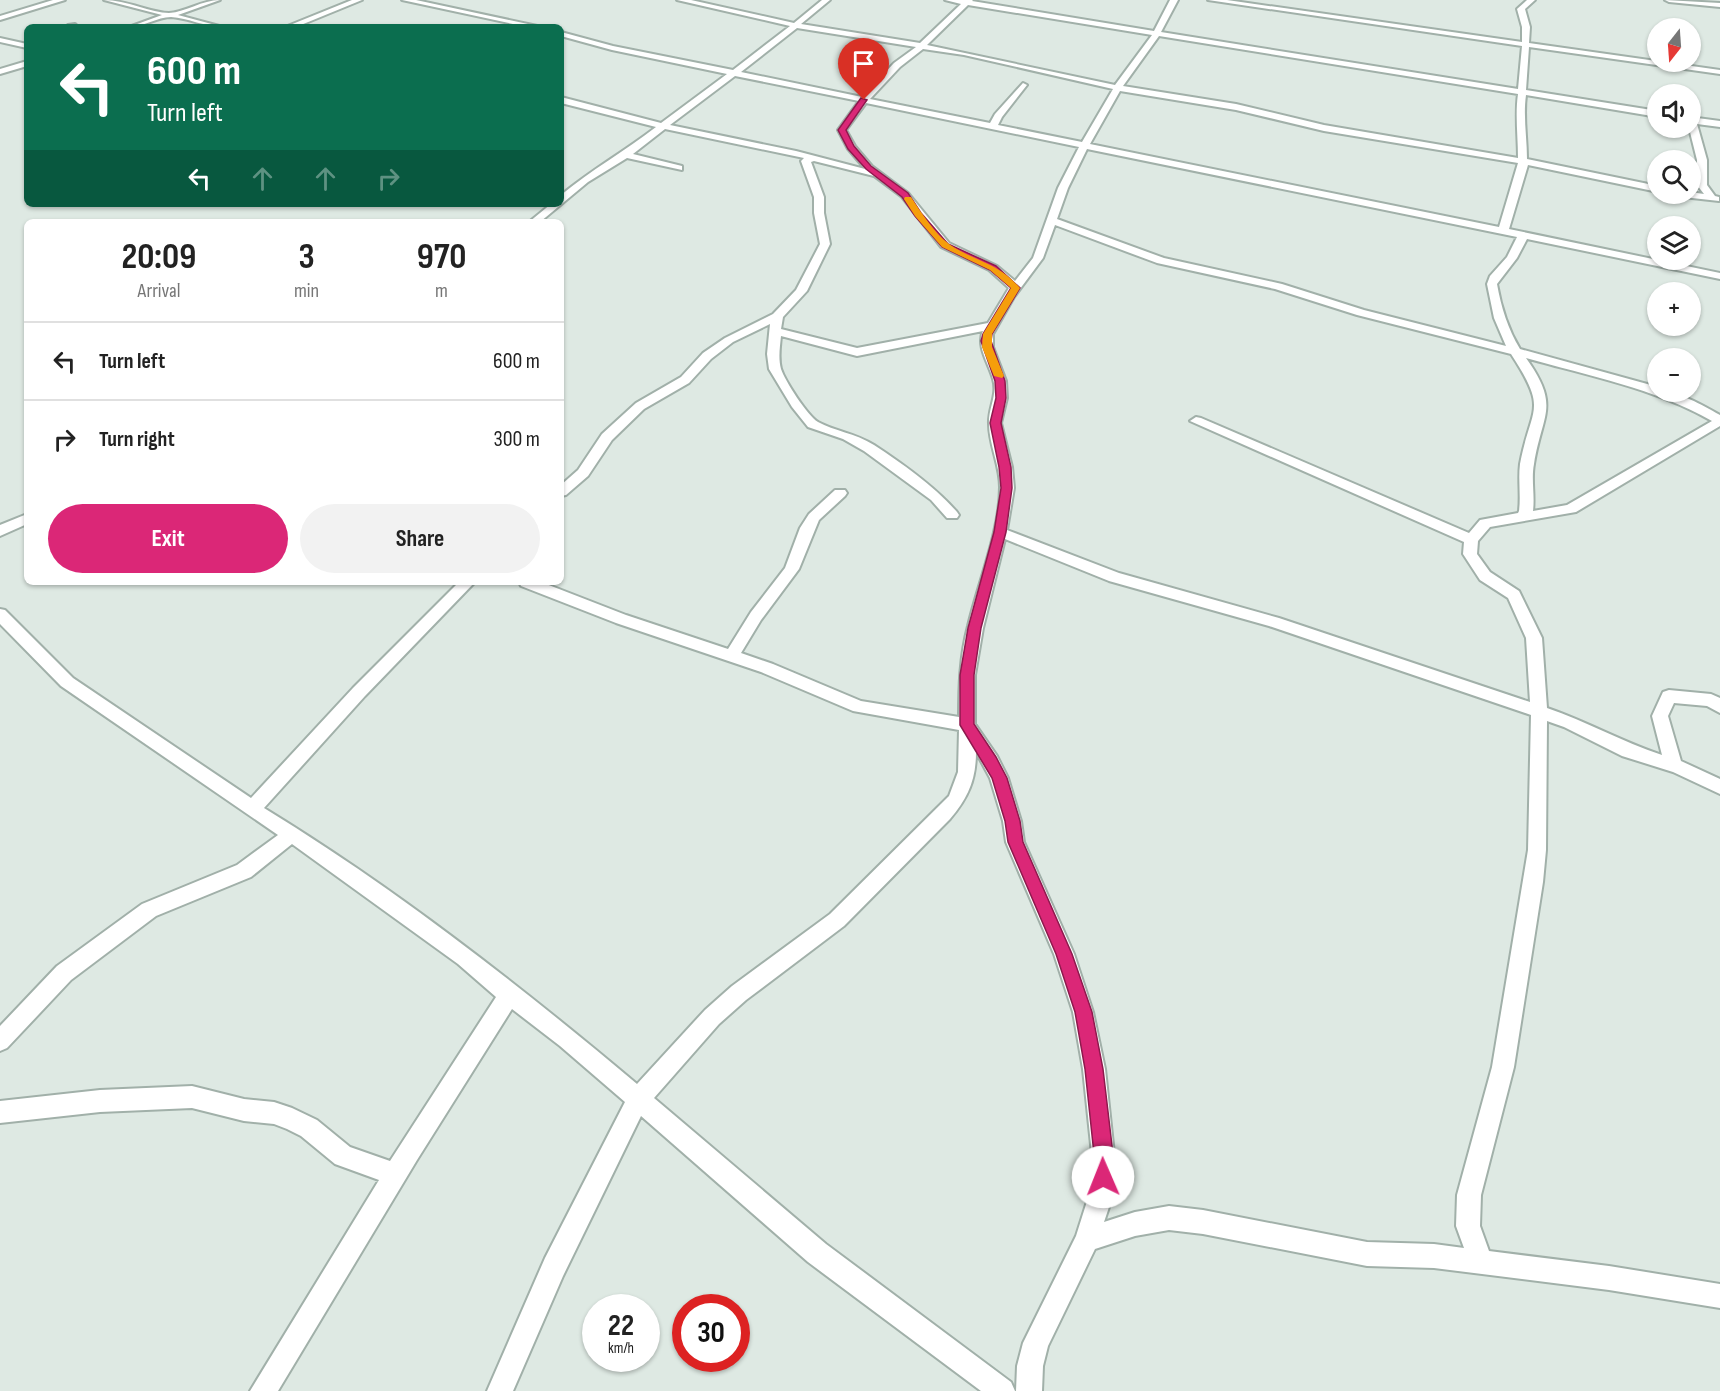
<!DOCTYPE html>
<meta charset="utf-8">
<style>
:root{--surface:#fff;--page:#f2f2f2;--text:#222;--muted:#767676;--line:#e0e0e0;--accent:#db2777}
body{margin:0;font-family:"Sofia Sans Condensed",sans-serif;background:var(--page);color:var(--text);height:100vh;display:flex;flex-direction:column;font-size:22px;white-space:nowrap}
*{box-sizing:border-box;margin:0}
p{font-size:20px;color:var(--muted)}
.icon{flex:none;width:33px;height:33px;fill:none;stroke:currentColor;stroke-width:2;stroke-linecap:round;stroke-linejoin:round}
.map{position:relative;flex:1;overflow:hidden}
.sheet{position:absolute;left:24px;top:219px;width:540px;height:366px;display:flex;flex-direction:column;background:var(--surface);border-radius:9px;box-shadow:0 2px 4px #0004}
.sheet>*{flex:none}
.top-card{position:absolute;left:24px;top:24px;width:540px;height:183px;border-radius:9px;box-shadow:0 2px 4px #0004;background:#0b6e4f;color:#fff;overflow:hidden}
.needle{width:39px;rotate:197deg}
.tools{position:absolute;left:1647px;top:18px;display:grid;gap:12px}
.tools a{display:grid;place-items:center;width:54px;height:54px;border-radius:50%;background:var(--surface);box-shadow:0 2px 4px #0004;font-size:30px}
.speed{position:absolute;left:582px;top:1294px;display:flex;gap:12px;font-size:30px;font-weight:700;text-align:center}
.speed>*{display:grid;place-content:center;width:78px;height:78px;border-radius:50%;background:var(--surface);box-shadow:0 2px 4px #0004;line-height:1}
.speed small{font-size:15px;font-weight:400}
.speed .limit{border:9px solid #d22;background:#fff;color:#111}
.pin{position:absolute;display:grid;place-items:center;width:51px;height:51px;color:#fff;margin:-62px -26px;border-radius:50% 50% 50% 0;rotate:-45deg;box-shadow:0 0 6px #0007}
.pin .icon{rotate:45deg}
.me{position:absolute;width:66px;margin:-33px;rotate:359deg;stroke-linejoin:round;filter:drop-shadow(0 0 4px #0008)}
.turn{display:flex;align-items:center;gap:21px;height:126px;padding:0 24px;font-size:27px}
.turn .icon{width:78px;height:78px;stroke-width:2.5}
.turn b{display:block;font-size:42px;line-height:51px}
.lanes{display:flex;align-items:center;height:57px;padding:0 24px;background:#0003;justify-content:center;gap:30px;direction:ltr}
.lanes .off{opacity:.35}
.eta{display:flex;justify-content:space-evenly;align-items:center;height:102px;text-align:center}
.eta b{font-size:36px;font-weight:700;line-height:42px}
.action{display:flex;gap:12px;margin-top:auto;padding:12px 24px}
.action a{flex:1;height:69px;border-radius:36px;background:var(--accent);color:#fff;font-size:24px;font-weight:700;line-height:69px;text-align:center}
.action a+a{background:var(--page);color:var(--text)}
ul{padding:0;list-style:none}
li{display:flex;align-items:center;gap:18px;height:78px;padding:0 24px;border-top:2px solid var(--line)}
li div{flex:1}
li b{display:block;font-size:22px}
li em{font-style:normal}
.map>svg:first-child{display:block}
</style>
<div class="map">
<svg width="1720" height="1391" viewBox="0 0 1720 1391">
<rect width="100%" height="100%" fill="#dee9e3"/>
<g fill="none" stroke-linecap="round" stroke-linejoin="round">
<!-- minor casing -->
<g stroke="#a1b0a9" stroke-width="4">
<g id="minor">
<polygon points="53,0 65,0 0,20 0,16"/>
<path d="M 104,0 C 126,0 152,13 169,13 C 186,12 202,0 220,0 L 178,15 L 223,27 C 205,27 188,18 171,17 C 157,17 144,27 129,27 L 162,15 Z"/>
<polygon points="352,0 362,0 296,27 285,27"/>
<polygon points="402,0 416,0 542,27 527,27"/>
<path d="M 677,0 L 691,0 L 794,23 L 822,0 L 830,0 L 801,24 L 920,43 L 961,4 L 945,0 L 973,0 L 972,1 L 1154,31 L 1170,0 L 1178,0 L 1161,32 L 1518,89 L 1522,46 L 1208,0 L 1227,0 L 1522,42 L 1522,27 L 1517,9 L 1527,0 L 1535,0 L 1525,9 L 1530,27 L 1529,43 L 1720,70 L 1720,74 L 1529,47 L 1526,90 L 1658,111 L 1658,117 L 1526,95 C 1523,117 1527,137 1527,159 L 1658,186 L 1658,192 L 1528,165 L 1509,229 L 1720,273 L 1720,279 L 1527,239 L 1517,258 L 1497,284 C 1501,307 1508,329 1520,349 L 1658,387 L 1658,392 C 1681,392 1700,404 1720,415 L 1720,426 L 1576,512 L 1490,527 L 1478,541 L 1477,554 L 1490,572 L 1519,591 L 1542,638 L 1547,708 C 1586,721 1622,742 1662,755 L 1652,716 L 1663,692 L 1669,690 L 1711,694 L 1720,698 L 1720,713 L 1707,706 L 1674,703 L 1668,716 L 1681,761 L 1720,779 L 1720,794 L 1673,772 L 1622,756 L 1564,727 L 1547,721 L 1546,850 L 1543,882 L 1514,1067 L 1481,1195 L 1480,1226 L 1489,1251 L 1609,1266 L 1720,1284 L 1720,1308 L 1609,1290 L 1434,1268 L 1367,1266 L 1203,1234 L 1169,1230 L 1135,1236 L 1095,1249 L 1048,1346 L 1043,1366 L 1042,1391 L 1016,1391 L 1017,1366 L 1023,1343 L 1076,1236 L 1089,1195 L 1092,1154 L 1083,1069 L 1073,1012 L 1054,954 L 1006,842 L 1003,821 L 990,778 L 976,752 C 976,780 968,798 950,819 L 844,926 L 746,1000 L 719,1024 L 654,1098 L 826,1244 L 1011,1382 L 1015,1391 L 981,1391 L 808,1262 L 641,1116 L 563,1276 L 513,1391 L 487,1391 L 545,1258 L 625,1102 L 560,1046 L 512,1009 L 417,1160 L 278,1391 L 250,1391 L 379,1180 L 335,1164 L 301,1136 L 287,1129 L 274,1124 L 244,1121 L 192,1108 L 100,1112 L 0,1123 L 0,1101 L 100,1090 L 192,1086 L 244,1099 L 274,1102 L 292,1108 L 317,1120 L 350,1147 L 390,1161 L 496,997 L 458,964 L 292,844 L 251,877 L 156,916 L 71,980 L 7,1048 L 0,1051 L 0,1026 L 57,966 L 142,904 L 237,865 L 278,835 L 61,686 L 0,624 L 0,609 L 5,610 L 73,678 L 251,798 L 353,688 L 459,582 L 475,582 L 365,696 L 264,808 C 395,888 519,985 637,1084 L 705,1010 L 732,986 L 830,914 L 949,796 L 958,772 L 959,730 L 853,711 L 761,672 L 616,623 L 521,586 L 519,582 L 541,582 L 626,615 L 728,649 L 751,612 L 785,568 L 800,528 L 809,514 L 835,490 L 845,490 L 847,493 L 845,496 L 819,520 L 799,569 L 761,620 L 741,653 L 773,664 L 861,701 L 959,717 C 959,686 960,656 968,626 C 978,583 1000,530 1000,487 C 1000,465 989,445 989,424 C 988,408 998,395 993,379 C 989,364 976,346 983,331 L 857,356 L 781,336 C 780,347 778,358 781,369 C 785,381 807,415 818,422 C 834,431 855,433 874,445 C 903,464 934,486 957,512 L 959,515 L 957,518 L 947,518 L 931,500 L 864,451 L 843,439 L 808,427 L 792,407 L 769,369 L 767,354 L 770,324 L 733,342 L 711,359 L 689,383 L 644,409 L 612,440 L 588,476 L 566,495 L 561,496 L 561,485 L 578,470 L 602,434 L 636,403 L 681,377 L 703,353 L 725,338 L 773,314 L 796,290 L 820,244 L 814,213 L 814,197 L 801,161 L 804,158 L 665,129 L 633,154 L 682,166 L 682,170 L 627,158 L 588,182 L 540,222 L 529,222 L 551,204 L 561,204 L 561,195 C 591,170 625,151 656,127 L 561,103 L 561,97 L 661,123 L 727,74 L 612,50 L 561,36 L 561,32 L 613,46 L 733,70 L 790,26 ZM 968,5 L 1152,35 L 1115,85 L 927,45 ZM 797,28 L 916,47 L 894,63 L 862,97 L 741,72 ZM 1159,36 L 1518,94 C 1515,115 1518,136 1518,158 L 1324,125 L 1236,104 L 1123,86 ZM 923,49 L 964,55 L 1113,89 L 1082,142 L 998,125 L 1002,117 L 1027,85 L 1023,83 L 995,114 L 990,123 L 870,99 L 900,67 ZM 735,76 L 859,101 L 838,130 L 848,149 L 865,169 L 796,151 L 670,125 ZM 1120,91 L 1236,110 L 1324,131 L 1518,163 L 1499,227 L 1090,144 ZM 866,103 L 1079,147 L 1058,188 L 1033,258 L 1015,281 L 997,266 L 949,243 L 908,193 L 872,166 L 855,146 L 846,130 ZM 1087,149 L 1517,237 L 1507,257 L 1490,276 L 1487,284 L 1494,318 L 1506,346 L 1364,310 L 1282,284 L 1164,258 L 1057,219 L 1068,188 ZM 814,161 L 874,176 L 902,197 L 941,247 L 989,270 L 1009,288 L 988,323 L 857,348 L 781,329 L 783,317 L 807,291 L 830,244 L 824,213 L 824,197 L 811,162 ZM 1055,225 L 1157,263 L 1275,289 L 1357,315 L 1511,354 C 1549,412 1531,405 1520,464 C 1518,480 1521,495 1519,511 L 1518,513 L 1480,520 L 1469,533 L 1201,418 L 1196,417 L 1190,421 L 1464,542 L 1463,554 L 1465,557 L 1480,580 L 1508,598 L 1526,638 L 1530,702 L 1279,618 L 1119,573 L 1007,530 L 1014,488 L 1012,467 L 1001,423 L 1007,398 L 1006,381 L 993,347 L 993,334 L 1014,297 L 1043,258 ZM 1526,358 C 1589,376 1654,388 1712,421 L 1567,505 L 1533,511 C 1535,495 1531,479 1534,464 C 1542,413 1561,407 1526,358 ZM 1005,539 L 1109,581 L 1269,626 L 1531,715 L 1528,850 L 1492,1067 L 1457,1195 L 1456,1226 L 1464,1248 L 1434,1244 L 1367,1242 L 1203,1210 L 1169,1206 L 1135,1212 L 1104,1222 L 1113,1195 L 1114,1154 L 1105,1069 L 1093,1012 L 1074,954 L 1024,842 L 1021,821 L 1008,778 L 997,756 L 975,724 L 975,675 L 983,628 Z"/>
<polygon points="1665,0 1720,3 1720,7 1669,2"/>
<polygon points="75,24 78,27 67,27 68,25"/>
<polygon points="0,38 27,44 27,48 0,42"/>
<polygon points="27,61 27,66 0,74 0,69"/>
<polygon points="1690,117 1720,121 1720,127 1697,124 1707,160 1707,185 1715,196 1719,197 1719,201 1683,197 1678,194 1690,192 1704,194 1697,185 1697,160 1689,128"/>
<polygon points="27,514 27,524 0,536 0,525"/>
</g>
</g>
<!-- minor -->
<use href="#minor" fill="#fff" fill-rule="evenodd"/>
</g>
<!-- route -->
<polygon fill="#db2777" stroke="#8e194d" stroke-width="1.5" points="861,98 867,100 846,130 854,146 871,166 908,193 921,213 948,244 996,266 1020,288 992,334 991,341 1005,381 1006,398 1001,423 1011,467 1012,488 1006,532 981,628 974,675 974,724 996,757 1007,778 1020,821 1023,842 1072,954 1092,1012 1103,1069 1113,1154 1113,1177 1110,1184 1103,1187 1097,1184 1094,1177 1094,1154 1085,1069 1075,1012 1056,954 1008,842 1005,821 992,778 960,725 960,675 968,628 994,532 1001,488 999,467 990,423 996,398 995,381 981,341 983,334 1011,288 990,270 942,247 915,216 902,197 866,169 848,149 838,130"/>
<!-- slow -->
<path fill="#f59e0b" d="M 905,197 L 911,197 C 921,212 934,233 949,244 C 975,262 996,261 1020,288 L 992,334 L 992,347 L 1004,376 L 1002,378 L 994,376 L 982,347 L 983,334 L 1011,288 L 990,270 L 942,247 L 915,216 L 904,199 Z"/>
</svg>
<div class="tools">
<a><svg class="needle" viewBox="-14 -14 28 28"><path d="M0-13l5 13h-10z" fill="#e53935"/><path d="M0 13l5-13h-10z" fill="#767676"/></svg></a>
<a><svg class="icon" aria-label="sound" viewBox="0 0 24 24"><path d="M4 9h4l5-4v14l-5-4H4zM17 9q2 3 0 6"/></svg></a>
<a><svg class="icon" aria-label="search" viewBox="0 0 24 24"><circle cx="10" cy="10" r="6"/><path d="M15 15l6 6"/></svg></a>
<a><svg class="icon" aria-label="layers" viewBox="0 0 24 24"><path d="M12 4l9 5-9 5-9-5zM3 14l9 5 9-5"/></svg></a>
<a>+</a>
<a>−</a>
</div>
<div class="speed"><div>22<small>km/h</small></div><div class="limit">30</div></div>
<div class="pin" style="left:864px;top:100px;background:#d93025"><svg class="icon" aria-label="arrive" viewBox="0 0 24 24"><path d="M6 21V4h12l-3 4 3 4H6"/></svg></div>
<svg class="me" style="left:1103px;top:1177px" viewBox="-20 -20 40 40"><circle r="19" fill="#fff"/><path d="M0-13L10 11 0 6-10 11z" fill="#db2777"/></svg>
<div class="top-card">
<div class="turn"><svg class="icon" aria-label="left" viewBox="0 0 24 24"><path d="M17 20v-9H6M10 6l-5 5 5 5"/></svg><div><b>600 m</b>Turn left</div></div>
<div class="lanes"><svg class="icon" aria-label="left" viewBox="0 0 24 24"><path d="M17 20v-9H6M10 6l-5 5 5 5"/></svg><svg class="icon off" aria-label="ahead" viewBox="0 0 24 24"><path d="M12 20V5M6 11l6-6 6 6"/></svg><svg class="icon off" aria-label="ahead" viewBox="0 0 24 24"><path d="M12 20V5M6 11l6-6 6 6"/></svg><svg class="icon off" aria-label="right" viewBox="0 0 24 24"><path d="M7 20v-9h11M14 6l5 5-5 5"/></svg></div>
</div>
<section class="sheet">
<div class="eta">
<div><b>20:09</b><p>Arrival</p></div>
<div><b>3</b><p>min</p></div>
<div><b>970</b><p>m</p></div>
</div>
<ul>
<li><svg class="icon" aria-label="left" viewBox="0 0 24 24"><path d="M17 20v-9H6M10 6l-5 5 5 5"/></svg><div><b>Turn left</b></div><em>600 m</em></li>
<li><svg class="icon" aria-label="right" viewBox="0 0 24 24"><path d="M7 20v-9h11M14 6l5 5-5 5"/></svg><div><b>Turn right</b></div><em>300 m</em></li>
</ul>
<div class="action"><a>Exit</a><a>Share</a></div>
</section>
</div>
